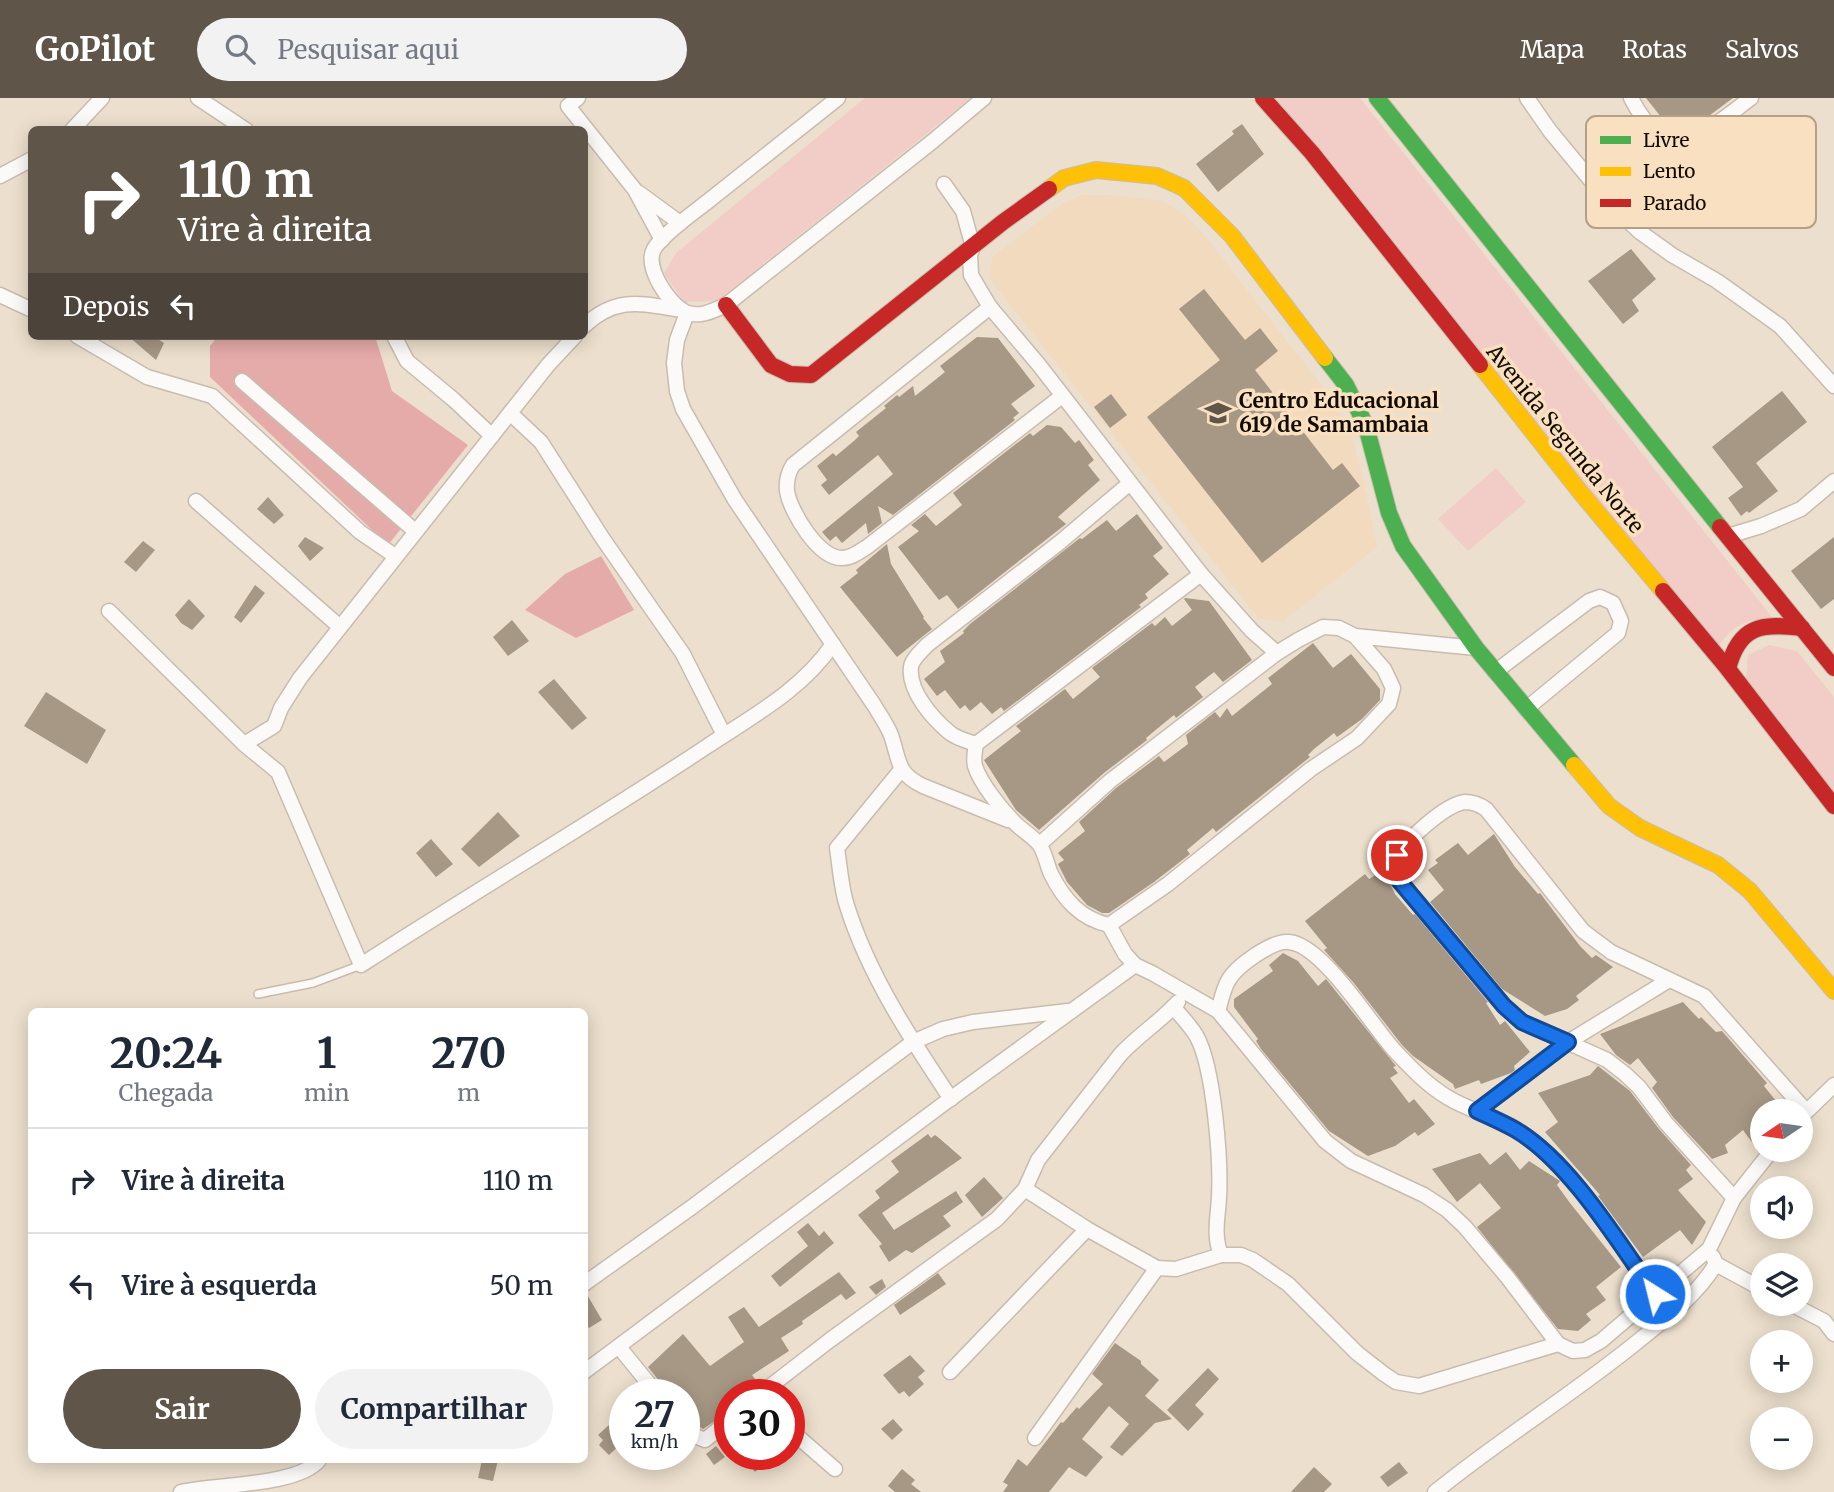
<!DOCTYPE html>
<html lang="pt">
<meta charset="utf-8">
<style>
:root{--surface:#fff;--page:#f2f2f3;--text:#1f2937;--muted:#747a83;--line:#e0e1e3;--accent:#5f5549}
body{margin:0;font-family:Merriweather,serif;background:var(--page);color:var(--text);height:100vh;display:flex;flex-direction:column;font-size:26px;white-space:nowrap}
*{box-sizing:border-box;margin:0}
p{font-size:23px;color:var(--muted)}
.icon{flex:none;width:38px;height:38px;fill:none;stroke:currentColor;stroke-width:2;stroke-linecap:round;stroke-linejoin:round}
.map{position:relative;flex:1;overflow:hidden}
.panel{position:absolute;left:28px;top:910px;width:560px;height:455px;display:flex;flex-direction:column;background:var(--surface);border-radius:10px;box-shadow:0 4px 18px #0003}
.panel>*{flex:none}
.top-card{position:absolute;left:28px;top:28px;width:560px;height:214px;border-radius:10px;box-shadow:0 4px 18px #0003;background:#5f5549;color:#fff;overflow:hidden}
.needle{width:46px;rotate:257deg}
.controls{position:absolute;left:1750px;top:1001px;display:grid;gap:14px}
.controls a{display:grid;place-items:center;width:63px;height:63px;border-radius:50%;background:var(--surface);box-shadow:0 4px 18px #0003;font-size:35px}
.speed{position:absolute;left:609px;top:1281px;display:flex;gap:14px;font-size:35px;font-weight:700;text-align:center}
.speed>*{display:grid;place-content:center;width:91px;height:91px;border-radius:50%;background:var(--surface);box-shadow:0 4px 18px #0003;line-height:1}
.speed small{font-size:18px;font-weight:400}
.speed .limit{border:10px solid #d22;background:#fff;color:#111}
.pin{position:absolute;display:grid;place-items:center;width:60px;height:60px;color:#fff;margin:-30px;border:4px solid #fff;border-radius:50%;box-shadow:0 2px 7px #0007}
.me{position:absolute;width:77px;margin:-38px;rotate:324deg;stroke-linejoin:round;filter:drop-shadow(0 0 5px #0008)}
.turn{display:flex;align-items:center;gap:24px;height:147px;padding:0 35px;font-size:32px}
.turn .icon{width:91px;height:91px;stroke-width:2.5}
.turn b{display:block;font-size:49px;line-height:60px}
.then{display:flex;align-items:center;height:66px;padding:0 35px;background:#0003;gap:14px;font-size:26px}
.eta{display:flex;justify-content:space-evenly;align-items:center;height:119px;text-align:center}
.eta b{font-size:42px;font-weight:700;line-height:49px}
.primary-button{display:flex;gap:14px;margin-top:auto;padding:14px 35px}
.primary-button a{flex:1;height:80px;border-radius:42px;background:var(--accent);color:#fff;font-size:28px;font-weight:700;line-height:80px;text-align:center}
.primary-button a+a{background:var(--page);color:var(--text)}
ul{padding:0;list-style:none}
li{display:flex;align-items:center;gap:21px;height:105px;padding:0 35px;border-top:2px solid var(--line)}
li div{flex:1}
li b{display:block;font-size:26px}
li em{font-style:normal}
header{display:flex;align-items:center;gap:42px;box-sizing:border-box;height:98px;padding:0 35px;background:var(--accent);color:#fff}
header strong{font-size:33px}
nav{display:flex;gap:38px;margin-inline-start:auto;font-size:24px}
.search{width:490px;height:63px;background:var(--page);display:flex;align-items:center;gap:18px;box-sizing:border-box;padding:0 24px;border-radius:38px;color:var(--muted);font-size:26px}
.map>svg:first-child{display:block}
</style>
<header>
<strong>GoPilot</strong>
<div class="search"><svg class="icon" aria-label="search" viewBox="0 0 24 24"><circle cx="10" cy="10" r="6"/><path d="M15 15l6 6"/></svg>Pesquisar aqui</div>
<nav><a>Mapa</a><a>Rotas</a><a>Salvos</a></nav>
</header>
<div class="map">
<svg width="1834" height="1394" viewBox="0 0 1834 1394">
<rect width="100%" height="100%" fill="#ecdfcd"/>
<!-- built -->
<polygon fill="#f1dabd" points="1082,97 1111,97 1160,103 1182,114 1204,137 1329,297 1350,333 1364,385 1377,449 1283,523 1259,521 989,180 993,158 1062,106"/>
<!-- green -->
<g fill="#f2cdc7">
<polygon points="865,0 971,0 717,203 684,204 664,175 676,155"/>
<path d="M 1272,0 L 1360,0 L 1772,519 C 1742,523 1733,527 1716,551 Z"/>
<polygon points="1496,370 1526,404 1468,453 1438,421"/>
<polygon points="1769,547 1797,553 1834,599 1834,705 1745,593 1748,557"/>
</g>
<!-- forest -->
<g fill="#e5aba9">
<polygon points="218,238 375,238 392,293 468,347 388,447 210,279 210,248"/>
<polygon points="601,458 634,512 576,540 525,512 565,476"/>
</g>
<!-- building -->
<g fill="#a69884">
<polygon points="1646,0 1733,0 1698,26 1685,31 1674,31 1669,29"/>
<polygon points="1242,26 1264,56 1218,94 1196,66 1234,36 1232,33"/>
<polygon points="1631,151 1656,181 1632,202 1639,213 1623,226 1588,183"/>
<polygon points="1204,191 1245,242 1260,230 1278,253 1255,272 1333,372 1342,365 1360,388 1262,465 1147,319 1220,262 1179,211"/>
<polygon points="128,238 153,238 164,245 156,262"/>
<polygon points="977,239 998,240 1035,288 1011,306 1019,315 1013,320 1015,322 893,417 878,408 882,425 868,436 866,425 842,445 836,438 830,443 822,434 893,376 878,357 829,397 821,387 827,382 817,368 833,355 836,358 855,342 859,338 856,334 886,310 884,308 897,297 899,299 913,288 915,298 945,274 940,268"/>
<polygon points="1782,293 1807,324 1756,365 1778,393 1749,415 1747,413 1741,418 1728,400 1743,389 1712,349"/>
<polygon points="1111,296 1127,317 1110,330 1094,309"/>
<polygon points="1047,327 1061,329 1075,345 1079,342 1094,362 1088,367 1100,382 1058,419 1066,426 958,511 947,497 939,502 898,449 919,433 911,427 925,416 936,428 962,407 953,395 1030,335 1033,338"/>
<polygon points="268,399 284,417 274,426 257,411"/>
<polygon points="1137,416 1163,450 1153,458 1169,476 1145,496 1148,500 1139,507 1141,509 1004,613 1001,609 992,616 981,604 970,613 965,607 960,611 945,592 937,598 924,581 945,564 940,553 964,535 963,533 970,526 1080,440 1082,441 1107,422 1116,433"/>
<polygon points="305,439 324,450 310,463 298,448"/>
<polygon points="1834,439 1834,501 1821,511 1791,473"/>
<polygon points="143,443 155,452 136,474 124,464"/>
<polygon points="887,446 891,466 924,519 923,520 932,531 897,559 840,489 858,475 856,472"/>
<polygon points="255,487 265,495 241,525 234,519"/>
<polygon points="1185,500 1209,503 1252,562 1223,584 1214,574 1195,589 1203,599 1176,620 1174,617 1158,630 1146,640 1147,642 1104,675 1039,732 1016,712 984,662 1021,633 1016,628 1065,591 1073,601 1100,579 1092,570 1152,525 1155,528 1165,519 1172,528 1192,512 1184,501"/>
<polygon points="189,501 205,518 192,532 181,525 175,517"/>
<polygon points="512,522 529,543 508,558 493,539"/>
<polygon points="1313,545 1333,570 1351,556 1380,591 1380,602 1362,621 1337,639 1334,635 1314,651 1308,657 1310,659 1216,734 1213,730 1187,752 1190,756 1154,784 1109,815 1102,815 1087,807 1067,784 1058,766 1064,762 1058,755 1085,733 1079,724 1116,690 1159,658 1164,664 1188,646 1186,637 1215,614 1220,620 1227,610 1232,618 1272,586 1268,580"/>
<polygon points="554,581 587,620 572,632 538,594"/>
<polygon points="46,594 106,632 87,666 24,628"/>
<polygon points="498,714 520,738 479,769 461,751"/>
<polygon points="1494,736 1515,769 1538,796 1540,795 1580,848 1592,860 1596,857 1613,869 1576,898 1579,902 1567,911 1545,918 1502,891 1430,804 1444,792 1428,772 1438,765 1435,762 1458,745 1468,757"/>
<polygon points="431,741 453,766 436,779 416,755"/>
<polygon points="1379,775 1384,780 1387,780 1395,796 1413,817 1415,816 1488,904 1486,905 1500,927 1505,923 1530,954 1514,968 1515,972 1511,975 1481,986 1479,982 1455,991 1453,986 1413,958 1402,947 1353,884 1324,852 1327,850 1305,823 1365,776 1369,781"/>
<polygon points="1283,855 1298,863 1318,888 1326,881 1396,968 1393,969 1398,975 1390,980 1409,1005 1414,1001 1435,1026 1418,1038 1415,1034 1395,1048 1368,1058 1329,1033 1261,951 1256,943 1258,941 1234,909 1234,901 1273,873 1269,867"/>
<polygon points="1683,904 1694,916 1699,921 1701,919 1716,934 1722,933 1767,985 1764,988 1776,1003 1774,1005 1775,1007 1768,1013 1762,1013 1762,1034 1754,1047 1743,1032 1725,1047 1728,1055 1712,1061 1673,1019 1652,990 1657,984 1638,960 1630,967 1616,957 1600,936"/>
<polygon points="1598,968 1630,993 1659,1031 1691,1067 1686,1072 1693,1081 1678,1092 1706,1124 1692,1147 1680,1132 1643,1159 1598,1098 1600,1097 1545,1034 1558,1024 1538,995 1590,977"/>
<polygon points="928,1036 931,1040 935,1037 939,1040 962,1060 882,1115 894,1132 956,1093 963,1104 943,1118 951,1128 912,1155 906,1152 889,1164 879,1148 882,1146 858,1117 880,1100 875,1093 899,1074 891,1063"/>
<polygon points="1506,1054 1520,1072 1529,1063 1560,1083 1557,1087 1570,1105 1621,1169 1596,1189 1606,1202 1586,1216 1591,1222 1578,1233 1558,1231 1477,1129 1501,1110 1480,1085 1457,1104 1432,1071 1480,1055 1490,1067"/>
<polygon points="984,1079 1003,1100 982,1119 965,1097"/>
<polygon points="808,1125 819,1138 824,1133 834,1145 780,1189 771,1178 808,1148 797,1134"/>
<polygon points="839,1174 856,1195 846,1202 841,1196 802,1223 803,1226 781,1240 789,1253 752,1277 758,1285 749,1297 730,1297 730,1313 703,1331 684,1319 684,1297 679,1297 669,1284 664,1289 648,1269 683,1236 710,1268 744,1244 728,1219 744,1209 759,1229"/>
<polygon points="938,1175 946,1186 900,1217 894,1207"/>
<polygon points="882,1181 886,1189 876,1197 869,1189"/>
<polygon points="586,1195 602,1222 589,1230 584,1223"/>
<polygon points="1115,1245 1141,1263 1141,1266 1159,1282 1145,1298 1172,1321 1155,1325 1122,1358 1110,1349 1129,1326 1109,1308 1082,1341 1103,1359 1086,1379 1069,1369 1049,1394 1003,1394 1008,1387 1003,1384 1018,1361 1027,1368 1061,1324 1063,1325 1077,1309 1079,1311 1103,1286 1092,1276"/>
<polygon points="910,1257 925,1273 918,1279 924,1286 909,1299 904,1293 899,1296 883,1277"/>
<polygon points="1208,1270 1219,1281 1195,1307 1204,1316 1188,1333 1167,1312"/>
<polygon points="893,1321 903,1332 892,1342 881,1331"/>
<polygon points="610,1326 625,1342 609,1357 599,1347 603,1342 598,1337"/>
<polygon points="716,1348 725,1359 714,1367 706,1356"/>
<polygon points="740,1356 761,1356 767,1363 755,1374"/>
<polygon points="482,1362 498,1362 493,1383 478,1380"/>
<polygon points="1399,1364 1408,1375 1388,1389 1380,1379"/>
<polygon points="1314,1369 1332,1386 1324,1394 1291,1394"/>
<polygon points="902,1371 915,1382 911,1386 921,1394 895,1394 888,1388"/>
</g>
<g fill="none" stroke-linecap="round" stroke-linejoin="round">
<!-- lane casing -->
<g stroke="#c7bdaf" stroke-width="10">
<polyline id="lane" points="258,896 313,885 361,867"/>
</g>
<!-- street casing -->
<g stroke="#c7bdaf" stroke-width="17">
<g id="street">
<polyline points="198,0 246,32"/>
<polyline points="578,0 568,8 635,92 662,142"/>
<path d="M 838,0 C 794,35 751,69 707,104 C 693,115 662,137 654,151 C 644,169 669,206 685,214 C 699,220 713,213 726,207 L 933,43 L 984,0"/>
<polyline points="1527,0 1550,33 1612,108 1640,134 1672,157 1717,183 1780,228 1834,288"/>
<path d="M 1631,0 C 1668,72 1704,35 1751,0"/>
<polyline points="72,32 102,0"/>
<polyline points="0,78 32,61"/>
<polyline points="944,86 963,113 973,149 970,157 971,177 990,209 1039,267 1201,476 1252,533 1277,555"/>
<polyline points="639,95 680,125"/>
<polyline points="0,197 32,212"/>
<path d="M 990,209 L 793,367 C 788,375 786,383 787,393 C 790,413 819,462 843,460 C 852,460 860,453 867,449 L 1062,298"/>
<path d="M 687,215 L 677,242 L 674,265 L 677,293 L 683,311 L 735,402 L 874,607 C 880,617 887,627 891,637 C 900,663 896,675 923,688 L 1008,722"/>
<path d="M 584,228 C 617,197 642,206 682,212"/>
<polyline points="77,238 147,279 212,298 360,434 395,458"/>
<polyline points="394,238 407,263 454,302 492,338"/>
<polyline points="242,283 415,433"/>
<polyline points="510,315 541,344 603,441 683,556 724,637"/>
<path d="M 1130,385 L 1059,445 L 927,547 C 922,553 912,561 911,569 C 908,593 933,621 950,635 C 958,641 967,643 976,646 L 1201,476"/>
<polyline points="196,403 340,529"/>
<polyline points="1728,438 1761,428 1801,411 1834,383"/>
<path d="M 109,513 L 244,646 L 278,674 L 361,867 C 475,793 593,724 706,649 C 751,619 802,592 833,546"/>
<polyline points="1355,538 1476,550"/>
<polyline points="1495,574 1589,503 1600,499 1613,505 1621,523 1618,535 1526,611"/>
<polyline points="244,646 274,628 281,610 300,580 548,267 575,238"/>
<path d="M 976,646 C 975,653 973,660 975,668 C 980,685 1002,712 1015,725 C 1022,732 1032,738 1039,746 C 1045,754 1047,767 1051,776 C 1064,802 1081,821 1109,827 L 1168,786 L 1311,671 L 1357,640 L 1389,606 L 1393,590 L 1384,571 L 1370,555 L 1355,538 L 1339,530 L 1323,529 L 1298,542 L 1277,555 L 1110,683 L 1040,746"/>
<path d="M 901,672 L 837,750 C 840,769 841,790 847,808 C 869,878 911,941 951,1001"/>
<polyline points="1109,827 1125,856 1135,867 1152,875 1218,913 1325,1043 1351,1063 1424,1097 1447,1112 1465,1129 1508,1180 1558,1246 1573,1253 1585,1252 1601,1243 1709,1151 1734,1100 1772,1052"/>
<path d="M 1173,909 C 1181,918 1191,928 1197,939 C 1214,971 1221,1062 1219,1099 C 1218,1120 1213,1137 1221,1157 L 1241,1157 L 1253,1162 L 1288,1186 L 1357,1255 L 1384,1276 L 1396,1284 L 1419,1288 L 1558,1246"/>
<path d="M 1218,913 C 1221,903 1223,892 1228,883 C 1236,868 1273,842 1289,844 C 1323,847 1372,928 1395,953 C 1410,969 1427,987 1447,999 C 1469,1013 1497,1018 1519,1033 C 1577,1073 1615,1140 1655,1196"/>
<polyline points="1477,1013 1568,944 1669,882"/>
<polyline points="1801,1019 1834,987"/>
<polyline points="1025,1091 1087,1131 1157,1170 1176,1171 1221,1157"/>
<path d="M 1734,1100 L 1666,1025 L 1639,989 L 1625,976 L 1607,962 L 1522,924 L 1504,908 L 1397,780 L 1393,763 C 1403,745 1445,706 1465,704 C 1473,704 1480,707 1486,711 L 1583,833 L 1611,854 L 1704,898 L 1806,1013"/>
<polyline points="1713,1159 1716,1166 1762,1191"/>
<polyline points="584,1186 692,1109 913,944 943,931 973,924 1068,913"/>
<polyline points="1791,1206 1824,1223 1834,1236"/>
<polyline points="619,1249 658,1297"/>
<polyline points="584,1274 946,1004 1135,867"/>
<polyline points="950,1274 1087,1131"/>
<path d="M 759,1297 L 830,1242 L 997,1121 L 1025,1091 L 1038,1062 L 1120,957 C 1138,937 1160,924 1178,904"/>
<polyline points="684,1329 690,1336 705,1342 730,1322"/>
<polyline points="789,1331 835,1371"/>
<polyline points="1035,1340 1157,1170"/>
<path d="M 181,1394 C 216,1386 298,1388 319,1362"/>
<path d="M 1435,1394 C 1500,1341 1572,1297 1637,1244 C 1667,1220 1696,1198 1716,1166"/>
</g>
</g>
<!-- fast casing -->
<g stroke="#c7bdaf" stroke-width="18">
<g id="fast">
<polyline points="1377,0 1720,429"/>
<polyline points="1325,260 1346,287 1366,328 1389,415 1403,448 1476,550 1574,667"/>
</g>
</g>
<!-- slow casing -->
<g stroke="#c7bdaf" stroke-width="18">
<g id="slow">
<polyline points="1049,91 1064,80 1096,72 1157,78 1184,90 1232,138 1325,260"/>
<polyline points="1480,267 1581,395 1663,493"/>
<polyline points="1574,667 1609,708 1640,730 1718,767 1750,793 1834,893"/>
</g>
</g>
<!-- jam casing -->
<g stroke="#c7bdaf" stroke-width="18">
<g id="jam">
<polyline points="1263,0 1312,55 1480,267"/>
<polyline points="726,207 771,267 790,276 811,277 1003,124 1049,91"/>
<polyline points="1720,429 1834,570"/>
<polyline points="1663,493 1728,571 1834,708"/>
<path d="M 1728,571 C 1739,527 1762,525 1802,530"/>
</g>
</g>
<!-- lane -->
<use href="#lane" stroke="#fcfaf8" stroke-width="7"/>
<!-- street -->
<use href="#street" stroke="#fcfaf8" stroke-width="14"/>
<!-- fast -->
<use href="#fast" stroke="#4caf50" stroke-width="16"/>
<!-- slow -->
<use href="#slow" stroke="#ffc107" stroke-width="16"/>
<!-- jam -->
<use href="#jam" stroke="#c62828" stroke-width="16"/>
</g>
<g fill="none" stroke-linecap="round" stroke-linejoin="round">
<!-- route casing -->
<g stroke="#114b97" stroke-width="18">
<path id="route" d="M 1397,757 L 1393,763 L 1397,780 L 1504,908 L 1522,924 L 1568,944 L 1477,1013 C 1490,1019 1504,1025 1516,1032 C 1570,1064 1618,1144 1655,1196"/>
</g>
<!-- route -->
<use href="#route" stroke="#1a73e8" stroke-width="12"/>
</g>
<!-- icons -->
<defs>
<g id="school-bare" transform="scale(2.1)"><path d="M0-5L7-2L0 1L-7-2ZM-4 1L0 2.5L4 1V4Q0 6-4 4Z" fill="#5f5549" stroke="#f9e0c0" stroke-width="2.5" paint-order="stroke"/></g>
</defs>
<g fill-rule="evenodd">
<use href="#school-bare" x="1218" y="315"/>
</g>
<g text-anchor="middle" stroke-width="7" stroke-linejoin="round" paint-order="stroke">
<!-- poi labels -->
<g font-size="21" font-weight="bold" fill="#130b02" stroke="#f9e0c0" text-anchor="start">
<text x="1239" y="310">Centro Educacional<tspan x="1239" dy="24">619 de Samambaia</tspan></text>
</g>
<!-- street labels -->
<g font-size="21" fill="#130b02" stroke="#f9e0c0">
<text transform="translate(1565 341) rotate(51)" y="7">Avenida Segunda Norte</text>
</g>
</g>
<!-- legend -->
<rect x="1586" y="18" width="230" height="112" rx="10" fill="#f9e0c0" stroke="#b4a087" stroke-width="2"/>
<rect x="1600" y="38" width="31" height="8" fill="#4caf50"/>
<rect x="1600" y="69" width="31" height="9" fill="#ffc107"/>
<rect x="1600" y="101" width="31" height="8" fill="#c62828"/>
<g font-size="19" fill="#130b02">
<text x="1643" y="49">Livre</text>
<text x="1643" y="80">Lento</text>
<text x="1643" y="112">Parado</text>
</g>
</svg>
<div class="controls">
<a><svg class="needle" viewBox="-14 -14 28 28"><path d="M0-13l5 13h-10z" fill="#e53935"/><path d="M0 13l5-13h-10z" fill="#747a83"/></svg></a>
<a><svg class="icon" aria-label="sound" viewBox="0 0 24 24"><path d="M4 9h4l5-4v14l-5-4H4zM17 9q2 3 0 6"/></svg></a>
<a><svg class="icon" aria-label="layers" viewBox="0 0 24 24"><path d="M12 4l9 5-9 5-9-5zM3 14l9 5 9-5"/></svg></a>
<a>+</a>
<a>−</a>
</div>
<div class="speed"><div>27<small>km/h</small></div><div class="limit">30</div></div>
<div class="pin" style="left:1397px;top:757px;background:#d93025"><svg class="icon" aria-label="arrive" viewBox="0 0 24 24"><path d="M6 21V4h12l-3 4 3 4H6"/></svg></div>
<svg class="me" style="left:1655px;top:1196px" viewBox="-20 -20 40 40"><circle r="17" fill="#1a73e8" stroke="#fff" stroke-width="3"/><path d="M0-11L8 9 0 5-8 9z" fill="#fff"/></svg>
<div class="top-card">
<div class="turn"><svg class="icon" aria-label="right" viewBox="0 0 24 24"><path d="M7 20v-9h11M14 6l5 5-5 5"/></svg><div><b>110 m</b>Vire à direita</div></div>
<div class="then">Depois<svg class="icon" aria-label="left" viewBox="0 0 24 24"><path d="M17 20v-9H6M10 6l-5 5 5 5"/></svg></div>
</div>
<section class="panel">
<div class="eta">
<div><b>20:24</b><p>Chegada</p></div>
<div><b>1</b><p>min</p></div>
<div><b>270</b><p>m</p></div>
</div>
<ul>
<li><svg class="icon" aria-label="right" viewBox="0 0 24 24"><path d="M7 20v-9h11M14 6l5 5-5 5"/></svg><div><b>Vire à direita</b></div><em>110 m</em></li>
<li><svg class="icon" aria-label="left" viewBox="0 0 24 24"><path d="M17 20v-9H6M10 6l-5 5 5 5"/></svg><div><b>Vire à esquerda</b></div><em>50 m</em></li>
</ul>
<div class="primary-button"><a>Sair</a><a>Compartilhar</a></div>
</section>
</div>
